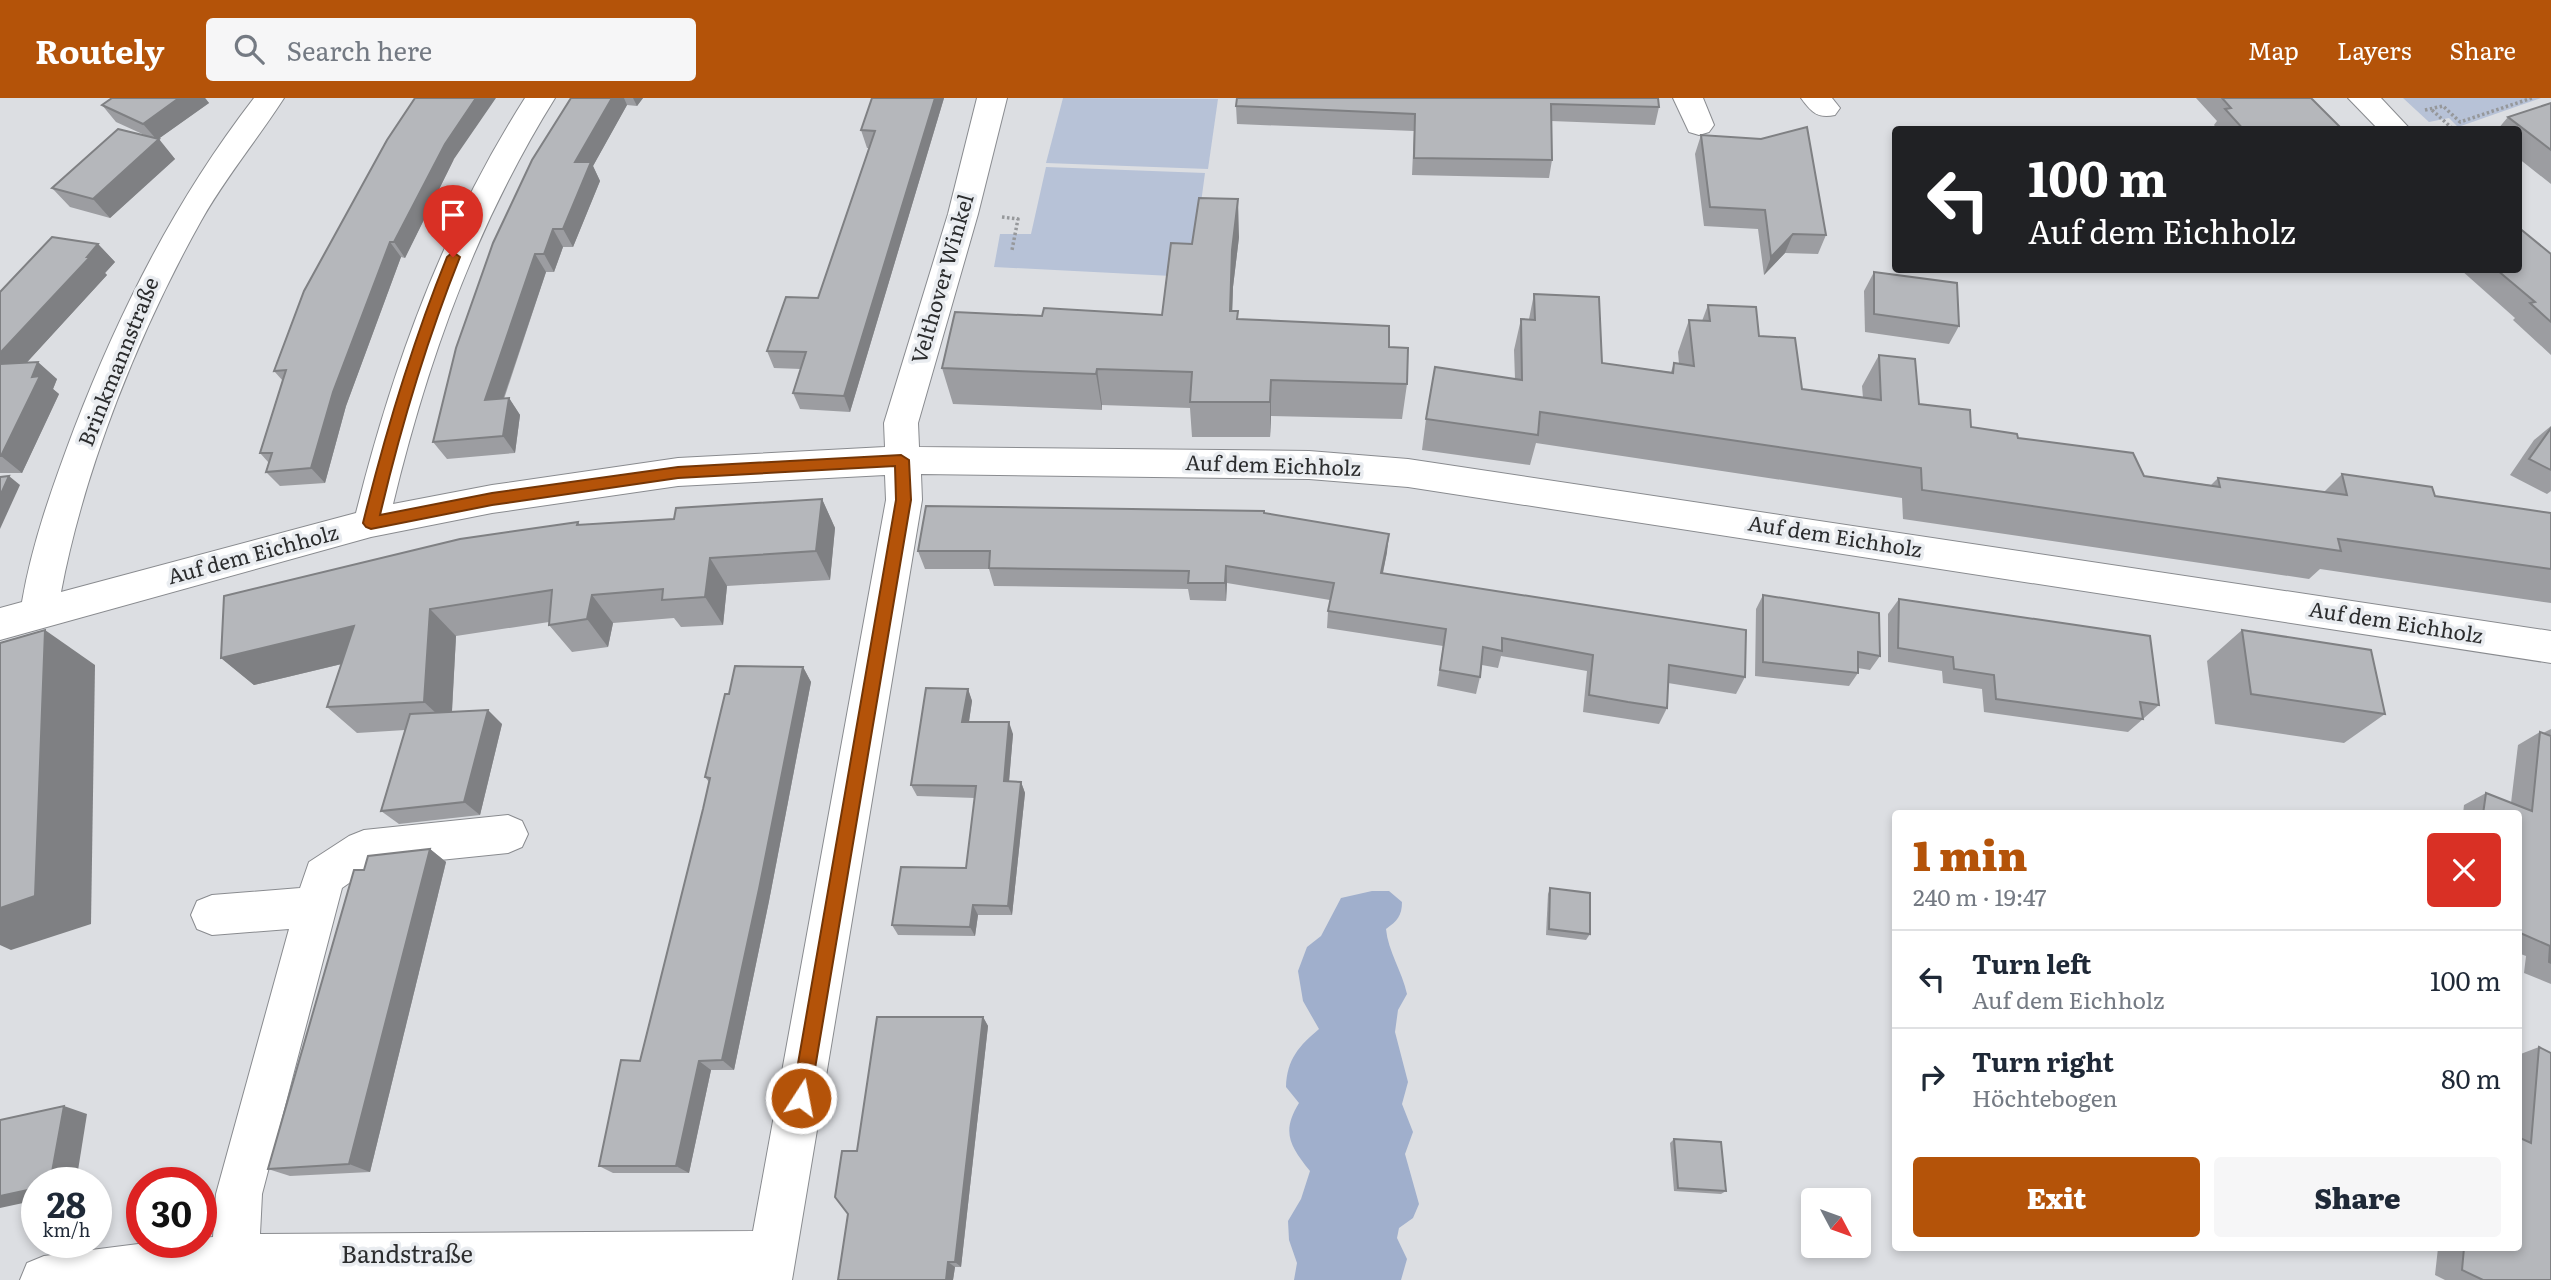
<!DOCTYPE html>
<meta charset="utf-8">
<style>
:root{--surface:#fff;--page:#f6f6f7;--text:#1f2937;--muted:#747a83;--line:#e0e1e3;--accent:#b45309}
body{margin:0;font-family:Literata,serif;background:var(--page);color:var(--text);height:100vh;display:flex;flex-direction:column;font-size:26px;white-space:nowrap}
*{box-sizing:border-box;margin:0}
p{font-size:23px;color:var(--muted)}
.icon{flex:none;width:38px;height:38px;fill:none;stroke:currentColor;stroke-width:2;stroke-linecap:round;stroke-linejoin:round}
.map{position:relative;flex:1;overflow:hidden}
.details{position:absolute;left:1892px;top:712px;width:630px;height:441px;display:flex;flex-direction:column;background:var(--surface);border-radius:7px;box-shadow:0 4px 10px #0003}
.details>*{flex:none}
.hud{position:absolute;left:1892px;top:28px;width:630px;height:147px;border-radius:7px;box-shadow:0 4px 10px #0003;background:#202124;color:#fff;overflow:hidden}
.needle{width:46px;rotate:131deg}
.buttons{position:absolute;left:1801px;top:1090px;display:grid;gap:14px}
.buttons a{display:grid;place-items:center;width:70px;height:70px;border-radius:7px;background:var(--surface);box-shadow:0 4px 10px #0003;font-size:35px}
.speed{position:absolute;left:21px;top:1069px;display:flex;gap:14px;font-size:35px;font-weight:700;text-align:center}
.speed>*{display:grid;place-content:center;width:91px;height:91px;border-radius:50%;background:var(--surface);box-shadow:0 4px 10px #0003;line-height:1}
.speed small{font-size:18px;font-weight:400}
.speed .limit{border:10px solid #d22;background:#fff;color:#111}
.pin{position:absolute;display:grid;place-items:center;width:60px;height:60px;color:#fff;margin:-72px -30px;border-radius:50% 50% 50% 0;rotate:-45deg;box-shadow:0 0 7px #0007}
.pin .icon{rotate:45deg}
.me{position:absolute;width:77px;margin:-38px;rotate:11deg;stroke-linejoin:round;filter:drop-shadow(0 0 5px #0008)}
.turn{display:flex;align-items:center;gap:24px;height:147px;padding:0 21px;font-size:32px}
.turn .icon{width:91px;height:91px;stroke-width:2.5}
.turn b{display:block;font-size:49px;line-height:60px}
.round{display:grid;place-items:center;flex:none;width:74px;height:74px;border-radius:7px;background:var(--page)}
.overview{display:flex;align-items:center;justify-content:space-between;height:119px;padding:0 21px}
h1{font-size:42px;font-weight:800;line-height:52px;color:var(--accent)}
.cta{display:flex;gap:14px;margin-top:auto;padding:14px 21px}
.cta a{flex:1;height:80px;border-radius:7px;background:var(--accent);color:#fff;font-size:28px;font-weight:800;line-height:80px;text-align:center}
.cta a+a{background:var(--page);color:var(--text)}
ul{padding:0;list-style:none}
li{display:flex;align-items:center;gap:21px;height:98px;padding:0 21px;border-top:2px solid var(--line)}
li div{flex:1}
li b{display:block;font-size:26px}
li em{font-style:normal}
header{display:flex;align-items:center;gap:42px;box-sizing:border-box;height:98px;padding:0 35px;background:var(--accent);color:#fff}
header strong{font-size:33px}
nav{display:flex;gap:38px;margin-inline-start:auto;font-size:24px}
.search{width:490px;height:63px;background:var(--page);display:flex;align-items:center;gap:18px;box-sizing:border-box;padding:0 24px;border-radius:7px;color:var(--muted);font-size:26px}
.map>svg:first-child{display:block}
</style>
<header>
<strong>Routely</strong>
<div class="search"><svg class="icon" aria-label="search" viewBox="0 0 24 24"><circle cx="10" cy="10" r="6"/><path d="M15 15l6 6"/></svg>Search here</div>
<nav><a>Map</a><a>Layers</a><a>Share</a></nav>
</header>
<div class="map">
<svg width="2551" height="1182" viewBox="0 0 2551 1182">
<rect width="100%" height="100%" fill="#dcdee2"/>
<!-- green -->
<g fill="#b7c2d7">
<polygon points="1063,0 1218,1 1208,71 1046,65"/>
<polygon points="2403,0 2541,0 2458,29 2449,20 2429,24"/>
<polygon points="1046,69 1205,75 1191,179 994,169 1000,136 1031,136"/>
</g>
<!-- forest -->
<path fill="#a0afcc" d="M 1372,793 L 1389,793 L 1402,804 C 1402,818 1397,823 1386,831 C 1388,853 1402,873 1407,896 L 1398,912 L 1395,934 L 1408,984 L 1402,1006 L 1413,1034 L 1405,1056 L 1419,1106 L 1413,1120 L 1399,1130 L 1397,1140 L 1407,1161 L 1401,1182 L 1294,1182 L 1297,1165 L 1289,1142 L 1288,1123 L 1301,1101 L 1310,1073 C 1290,1048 1281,1034 1299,1005 L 1286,989 C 1287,961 1299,948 1319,931 L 1303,903 L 1298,873 L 1307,849 L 1321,838 L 1341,800 Z"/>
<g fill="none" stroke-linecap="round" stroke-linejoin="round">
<!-- minor casing -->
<g stroke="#898b8f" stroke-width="2">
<g id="minor">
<path d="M 254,0 L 284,0 C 257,42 225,80 201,123 C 140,232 84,371 61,494 L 356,415 C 393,267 443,129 525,0 L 555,0 C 476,127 428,261 393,406 L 492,387 L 678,360 L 885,349 L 884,325 L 948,116 L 977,0 L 1007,0 L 978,116 L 918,325 L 919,349 L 1309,353 L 1408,361 L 2551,533 L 2551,565 L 1408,389 L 1309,381 L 921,376 L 922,402 L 792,1182 L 20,1182 L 27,1165 L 44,1158 L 154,1144 L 201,1144 L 201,1140 L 213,1139 L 216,1096 L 289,831 L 212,837 L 197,831 L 191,817 L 197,803 L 212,797 L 300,790 L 309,764 L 349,738 L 364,732 L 508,717 L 522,723 L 528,736 L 522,749 L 508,755 L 372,769 L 342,790 L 262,1096 L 260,1136 L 753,1133 L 886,402 L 885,377 L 678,388 L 492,415 L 371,439 L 0,542 L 0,510 L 22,504 C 32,445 53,387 74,331 C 120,212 176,101 254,0 Z"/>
<polygon points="1673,0 1703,0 1714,27 1709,34 1699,37 1689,34"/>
<path d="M 1801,0 L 1832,0 L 1840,10 L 1835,17 C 1818,21 1811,14 1801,0 Z"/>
<polygon points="2348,0 2381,0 2411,32 2379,32"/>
</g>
</g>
<!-- path -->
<g stroke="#96989b" stroke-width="3.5" stroke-dasharray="2.5 2.5" stroke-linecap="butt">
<polyline points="2425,12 2443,8 2460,24 2532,0"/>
<polyline points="2432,12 2454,32"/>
<polyline points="1002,119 1018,121 1012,152"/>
</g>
<!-- minor -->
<use href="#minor" fill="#fff" fill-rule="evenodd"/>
</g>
<!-- wall -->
<g fill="#9c9da1">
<polygon points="112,0 205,0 209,5 158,41 175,61 110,120 70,109 52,90 149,39 116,24 102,7"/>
<polygon points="571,0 643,0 637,8 627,7 593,68 600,83 573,149 563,149 554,174 546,174 504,301 509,300 520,317 515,355 447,361 433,344"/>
<polygon points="872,0 944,0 850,314 800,311 793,295 801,271 774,270 767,253 818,200 870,50 867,50 861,32"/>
<polygon points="1658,0 1659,9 1655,27 1551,23 1552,62 1549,80 1412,77 1414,33 1237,26 1236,8"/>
<polygon points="2196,0 2311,0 2342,31 2218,32 2214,27 2217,23"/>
<polygon points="2551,5 2551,86 2518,60 2518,32 2497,32 2508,19"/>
<polygon points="1701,37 1826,137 1818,156 1785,155 1764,177 1758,131 1704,128 1695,56"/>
<polygon points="454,61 405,160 401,159 346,308 325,385 280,388 266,374 269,365 260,355 283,283 274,273"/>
<polygon points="1239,139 1233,189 1232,213 1238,221 1389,249 1407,286 1402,321 1271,318 1270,339 1192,339 1190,310 1102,307 1102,312 953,306 942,270 1042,218 1162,217 1192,146"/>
<polygon points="98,146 115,164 105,175 107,177 26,265 57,281 53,291 59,296 22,375 0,375 0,194"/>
<polygon points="2551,156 2551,257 2513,222 2515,220 2461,172 2518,172"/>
<polygon points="1874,174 1959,228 1949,246 1865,234 1864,193"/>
<polygon points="1534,196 1602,265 1671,274 1674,265 1679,266 1678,254 1689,222 1702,223 1708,207 1759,238 1802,291 1863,300 1862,288 1879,257 1919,306 1971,329 2018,340 2144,378 2211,387 2218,380 2324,394 2342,376 2435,398 2551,415 2551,505 2320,471 2309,481 1903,421 1902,400 1536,345 1530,367 1422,352 1426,321 1515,281 1514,252 1521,221 1529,221"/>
<polygon points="2551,328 2551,393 2547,396 2510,377 2534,342"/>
<polygon points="822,401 835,430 830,482 727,488 723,527 681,529 674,520 613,525 608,549 572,554 549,527 549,524 456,538 452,614 502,626 480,717 399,726 381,713 405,632 357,635 327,609 342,566 254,587 221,560 578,424 580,427 674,421"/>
<polygon points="1264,415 1387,454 1383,475 1745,579 1736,596 1668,585 1667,610 1659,626 1583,614 1587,573 1501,558 1498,570 1482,567 1480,579 1476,596 1437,588 1443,548 1327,530 1328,513 1330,502 1227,485 1226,503 1190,502 1188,491 994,488 989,471 925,471 918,453"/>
<polygon points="1763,497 1880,558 1870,572 1858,570 1858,575 1849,588 1755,578 1756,511"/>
<polygon points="1899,501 2159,607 2128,634 1984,614 1982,591 1943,585 1942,573 1888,564 1888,516"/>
<polygon points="2242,532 2385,616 2344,645 2215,626 2207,563"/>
<polygon points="803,569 811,584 769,803 734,972 711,972 689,1075 613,1075 599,1068 640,963 703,711 709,684 705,679 729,596"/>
<polygon points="968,591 972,603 969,624 1013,636 1009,683 1021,684 1025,695 1012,817 978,817 975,838 898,837 892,827 966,770 975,700 917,698 911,687"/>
<polygon points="2551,631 2551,886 2524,875 2526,858 2518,855 2518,716 2463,716 2464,707 2486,695 2511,705 2518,647 2540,634 2543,635"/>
<polygon points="430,751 446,764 370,1074 290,1078 268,1071"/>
<polygon points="1550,790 1590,836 1586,842 1546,837 1548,796"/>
<polygon points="983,919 988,928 961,1169 955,1169 953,1182 838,1182 857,1053"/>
<polygon points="2539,949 2551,1182 2445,1182 2435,1177 2438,1150 2518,1150 2518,957"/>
<polygon points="1674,1041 1726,1093 1721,1096 1674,1093 1670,1045"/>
</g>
<!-- shaded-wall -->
<g fill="#7f8083">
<polygon points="179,0 205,0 209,5 157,42 143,26"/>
<polygon points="476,0 496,0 454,61 405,160 394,144 445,46"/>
<polygon points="612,0 624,0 627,7 593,68 600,83 573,149 563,131 575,64"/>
<polygon points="633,0 643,0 637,8"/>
<polygon points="935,0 944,0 850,314 844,298"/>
<polygon points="159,41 175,61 110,120 93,101"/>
<polygon points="1238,101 1239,139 1233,189 1231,250 1230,213 1232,152"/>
<polygon points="553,131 563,149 554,174 544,156"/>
<polygon points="1793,136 1785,155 1764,177 1771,159"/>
<polygon points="390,144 401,159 346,308 325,385 311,370 333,294"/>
<polygon points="98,146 115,164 105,175 107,177 9,284 0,277 0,255"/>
<polygon points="535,156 546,174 497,319 485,302"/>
<polygon points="38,264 57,281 53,291 59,296 22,375 1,358 32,279"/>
<polygon points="1097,271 1102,307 1102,312 1096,276"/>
<polygon points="1271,282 1271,318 1270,339 1270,304"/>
<polygon points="509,300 520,317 515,355 503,338"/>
<polygon points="9,378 20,387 0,431 0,398"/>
<polygon points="822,401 835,430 830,482 816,453"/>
<polygon points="1389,436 1387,454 1379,493 1381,475"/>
<polygon points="710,460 727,488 723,527 705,499"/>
<polygon points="1226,468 1227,485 1226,503 1225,485"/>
<polygon points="592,497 613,525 608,549 587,521"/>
<polygon points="430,511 456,538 451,629 424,604"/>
<polygon points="354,528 383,556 254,587 221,560"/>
<polygon points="45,532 95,567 91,826 11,852 0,847 0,810"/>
<polygon points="803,569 811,584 769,803 734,972 722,962"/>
<polygon points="968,591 972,603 967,636 962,624"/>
<polygon points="488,612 502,626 480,717 464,704"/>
<polygon points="1009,624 1013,636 1008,695 1004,683"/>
<polygon points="1021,684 1025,695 1012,817 1008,808"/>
<polygon points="430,751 446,764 370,1074 349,1066"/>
<polygon points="973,807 978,817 975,838 970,829"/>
<polygon points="983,919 988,928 961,1169 955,1164"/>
<polygon points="699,963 711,972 689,1075 676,1068"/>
<polygon points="64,1008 87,1016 76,1085 50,1085"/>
<polygon points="37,1090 37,1102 0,1110 0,1098"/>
<polygon points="948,1164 955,1169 953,1182 946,1182"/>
</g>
<!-- building -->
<g fill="#b5b7bb" stroke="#7f8083" stroke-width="2">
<polygon points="112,0 179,0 143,26 102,7"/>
<polygon points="415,0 476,0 445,46 394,144 390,144 333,294 311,370 266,374 272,355 260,355 286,272 274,273 304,193 387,42"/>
<polygon points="571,0 612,0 575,64 591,64 563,131 553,131 544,156 535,156 485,302 509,300 503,338 433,344 456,250 493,145 532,62"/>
<polygon points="872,0 935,0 844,298 793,295 806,254 767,253 786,199 818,200 875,33 861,32"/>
<polygon points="1237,0 1658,0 1659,9 1551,6 1552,62 1414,60 1415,16 1236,8"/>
<polygon points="2222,0 2311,0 2342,31 2244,32 2225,11 2231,10"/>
<polygon points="2551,5 2551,52 2508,19"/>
<polygon points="1807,29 1826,137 1793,136 1771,159 1765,112 1710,109 1701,37 1761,41"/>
<polygon points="118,31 159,41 93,101 52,90"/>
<polygon points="1199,100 1238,101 1232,152 1230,213 1238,213 1237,221 1389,228 1389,249 1408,250 1407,286 1271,282 1270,304 1190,304 1192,274 1097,271 1096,276 942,270 955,214 1042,218 1044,210 1162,217 1171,145 1192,146"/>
<polygon points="2518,129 2551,156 2551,224 2530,205 2535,204 2497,172 2518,172"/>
<polygon points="52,139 98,146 87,159 90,159 0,255 0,194"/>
<polygon points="1874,174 1957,185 1959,228 1874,216"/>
<polygon points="1534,196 1599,199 1602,265 1673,275 1674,265 1694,268 1689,222 1710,223 1708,207 1756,209 1759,238 1795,240 1802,291 1881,302 1879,257 1915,261 1919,306 1970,312 1971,329 2017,336 2018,340 2133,355 2144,378 2220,389 2218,380 2347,397 2342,376 2432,389 2435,398 2551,415 2551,471 2338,441 2341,453 1922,392 1921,370 1540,314 1538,337 1426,321 1435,269 1522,282 1521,221 1535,222"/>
<polygon points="38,264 32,279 40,278 1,358 0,358 0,266"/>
<polygon points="2551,330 2551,372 2529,361"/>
<polygon points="9,378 0,398 0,379"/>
<polygon points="822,401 816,453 710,460 705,499 662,502 663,491 592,497 587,521 549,527 552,492 430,511 424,604 327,609 354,528 221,560 224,498 460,441 578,424 577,427 674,421 676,410"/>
<polygon points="926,408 1264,413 1264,415 1389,436 1381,475 1746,532 1745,579 1669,567 1667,610 1628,604 1589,597 1593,557 1502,540 1502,553 1483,549 1480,579 1440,572 1446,531 1328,513 1334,485 1226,468 1225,485 1188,485 1189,473 989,470 990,453 918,453"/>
<polygon points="1763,497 1879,515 1880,558 1858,554 1858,575 1763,564"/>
<polygon points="1899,501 2150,538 2159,607 2140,604 2143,621 1996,601 1994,577 1954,571 1953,559 1898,550"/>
<polygon points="45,532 35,798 0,810 0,545"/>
<polygon points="2242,532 2371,552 2385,616 2251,596"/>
<polygon points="735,568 803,569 759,791 722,962 699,963 676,1068 599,1068 621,962 640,963 703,711 710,680 705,679 725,596 729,596"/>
<polygon points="926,590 968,591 962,624 1009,624 1004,683 1021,684 1008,808 973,807 970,829 892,827 901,769 966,770 976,688 911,687"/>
<polygon points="488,612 464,704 381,713 410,616"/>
<polygon points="2540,634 2551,638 2551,865 2549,864 2550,848 2518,834 2518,716 2483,716 2486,695 2532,713"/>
<polygon points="430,751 349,1066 268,1071 354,772 364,772 368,758"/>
<polygon points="1550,790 1590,795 1590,836 1549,831"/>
<polygon points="877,919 983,919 955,1164 948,1164 946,1182 838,1182 848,1116 835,1099 842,1053 857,1053"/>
<polygon points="2539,949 2551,955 2551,1182 2483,1182 2462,1172 2464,1150 2518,1150 2518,1039 2531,1045"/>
<polygon points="64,1008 50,1085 37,1085 37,1090 0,1098 0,1022"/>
<polygon points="1674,1041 1721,1044 1726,1093 1678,1090"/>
</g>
<!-- route -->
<path fill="#b45309" stroke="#753606" stroke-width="2" d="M 453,154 L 460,159 C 426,244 401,328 380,417 L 492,395 L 678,369 L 901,357 L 909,362 L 911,402 L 810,1000 L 808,1007 L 801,1010 L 794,1007 L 792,1000 L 896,402 L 895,368 L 678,380 L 492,407 L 371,431 L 366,429 L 363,425 C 386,332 411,248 447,159 Z"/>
<g text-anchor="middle" stroke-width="7" stroke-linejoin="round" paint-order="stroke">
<!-- street labels -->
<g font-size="21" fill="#2b2c2d" stroke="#e9ecf0">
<text transform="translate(943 181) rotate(-74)" y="7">Velthover Winkel</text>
<text transform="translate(119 264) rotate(-68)" y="7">Brinkmannstraße</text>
<text transform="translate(1273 368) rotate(2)" y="7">Auf dem Eichholz</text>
<text transform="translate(1835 439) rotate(9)" y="7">Auf dem Eichholz</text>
<text transform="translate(253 457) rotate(-15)" y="7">Auf dem Eichholz</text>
<text transform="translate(2396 525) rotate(9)" y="7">Auf dem Eichholz</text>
</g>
<!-- near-street labels -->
<g font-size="24" fill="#2b2c2d" stroke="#e9ecf0">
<text x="407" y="1165">Bandstraße</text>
</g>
</g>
</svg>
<div class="buttons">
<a><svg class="needle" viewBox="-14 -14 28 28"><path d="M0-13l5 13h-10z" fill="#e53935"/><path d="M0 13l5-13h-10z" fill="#747a83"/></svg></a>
</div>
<div class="speed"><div>28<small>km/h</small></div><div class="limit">30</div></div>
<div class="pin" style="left:453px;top:159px;background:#d93025"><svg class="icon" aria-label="arrive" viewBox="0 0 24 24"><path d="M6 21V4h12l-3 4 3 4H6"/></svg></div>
<svg class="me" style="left:801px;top:1000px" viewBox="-20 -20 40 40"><circle r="17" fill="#b45309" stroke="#fff" stroke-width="3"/><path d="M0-11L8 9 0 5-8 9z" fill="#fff"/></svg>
<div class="hud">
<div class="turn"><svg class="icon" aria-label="left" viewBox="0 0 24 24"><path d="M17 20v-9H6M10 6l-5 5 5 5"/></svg><div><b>100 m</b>Auf dem Eichholz</div></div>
</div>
<section class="details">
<div class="overview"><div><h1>1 min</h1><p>240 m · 19:47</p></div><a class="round" style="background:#d93025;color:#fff"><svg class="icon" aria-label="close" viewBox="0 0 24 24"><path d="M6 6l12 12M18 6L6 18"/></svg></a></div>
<ul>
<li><svg class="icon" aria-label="left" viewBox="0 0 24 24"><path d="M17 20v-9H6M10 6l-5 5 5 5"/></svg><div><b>Turn left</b><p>Auf dem Eichholz</p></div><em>100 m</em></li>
<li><svg class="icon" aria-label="right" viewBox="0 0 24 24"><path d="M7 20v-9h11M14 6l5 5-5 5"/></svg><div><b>Turn right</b><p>Höchtebogen</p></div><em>80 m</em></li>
</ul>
<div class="cta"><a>Exit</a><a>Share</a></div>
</section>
</div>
